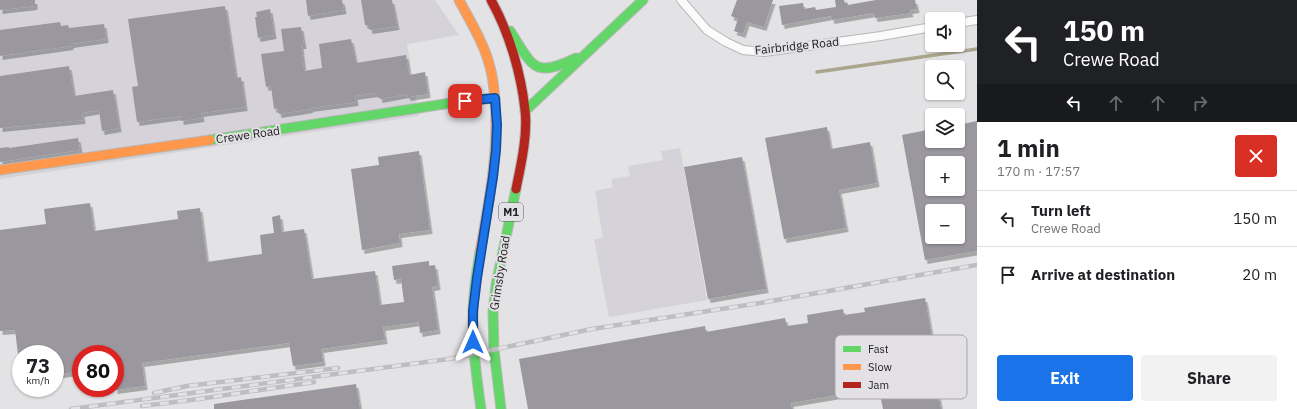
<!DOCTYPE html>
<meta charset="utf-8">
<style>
:root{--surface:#fff;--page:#f2f2f2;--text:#202124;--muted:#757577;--line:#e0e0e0;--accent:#1a73e8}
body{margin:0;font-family:"IBM Plex Sans",sans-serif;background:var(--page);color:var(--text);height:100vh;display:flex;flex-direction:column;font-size:15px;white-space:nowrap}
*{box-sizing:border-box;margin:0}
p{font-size:13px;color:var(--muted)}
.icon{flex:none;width:22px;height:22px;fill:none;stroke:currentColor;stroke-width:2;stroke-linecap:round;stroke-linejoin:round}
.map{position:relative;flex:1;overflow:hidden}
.panel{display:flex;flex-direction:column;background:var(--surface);width:320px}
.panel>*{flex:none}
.hud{background:#202124;color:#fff;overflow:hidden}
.buttons{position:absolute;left:925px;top:12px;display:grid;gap:8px}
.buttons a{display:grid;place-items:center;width:40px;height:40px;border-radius:4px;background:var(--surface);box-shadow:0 1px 3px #0004;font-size:20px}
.speed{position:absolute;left:12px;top:345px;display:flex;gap:8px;font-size:20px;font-weight:700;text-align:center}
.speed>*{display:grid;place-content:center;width:52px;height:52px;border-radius:50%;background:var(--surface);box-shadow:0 1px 3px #0004;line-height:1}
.speed small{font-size:10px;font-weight:400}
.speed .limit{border:6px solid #d22;background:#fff;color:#111}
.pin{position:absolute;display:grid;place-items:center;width:34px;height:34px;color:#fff;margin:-17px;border-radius:8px;box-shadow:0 2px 6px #0006}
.me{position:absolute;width:44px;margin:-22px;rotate:0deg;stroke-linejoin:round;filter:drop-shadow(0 0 3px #0008)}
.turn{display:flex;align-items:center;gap:14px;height:84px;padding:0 20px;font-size:18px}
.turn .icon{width:52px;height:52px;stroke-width:2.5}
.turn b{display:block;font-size:28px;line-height:34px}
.lanes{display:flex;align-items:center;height:38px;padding:0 20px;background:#0003;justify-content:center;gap:20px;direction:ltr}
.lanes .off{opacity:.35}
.round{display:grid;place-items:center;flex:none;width:42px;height:42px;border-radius:4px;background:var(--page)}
.headline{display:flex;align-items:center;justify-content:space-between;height:68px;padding:0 20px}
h1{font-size:24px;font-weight:700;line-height:30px}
.primary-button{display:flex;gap:8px;margin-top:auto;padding:8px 20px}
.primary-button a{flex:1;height:46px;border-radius:4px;background:var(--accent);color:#fff;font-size:16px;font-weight:700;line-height:46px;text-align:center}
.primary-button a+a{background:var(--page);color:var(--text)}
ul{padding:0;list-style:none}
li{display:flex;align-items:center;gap:12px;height:56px;padding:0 20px;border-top:1px solid var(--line)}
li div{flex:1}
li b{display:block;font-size:15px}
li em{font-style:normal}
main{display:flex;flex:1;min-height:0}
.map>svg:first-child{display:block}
</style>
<main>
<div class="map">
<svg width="977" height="409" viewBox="0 0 977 409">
<defs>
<filter id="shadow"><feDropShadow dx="2.5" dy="4" stdDeviation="0" flood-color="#0004"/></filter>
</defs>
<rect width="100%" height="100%" fill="#e3e2e4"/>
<!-- built -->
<g fill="#d5d3d9">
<polygon points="0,0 435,0 459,35 407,44 419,116 0,179"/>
<polygon points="680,148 707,300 609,317 594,239 603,238 595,191 613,187 611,179 630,176 628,166 663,160 661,151"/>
</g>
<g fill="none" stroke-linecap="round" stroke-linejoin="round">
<!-- stream -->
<polyline stroke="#aaa68e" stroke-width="3.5" points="817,72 977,49"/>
</g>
<!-- building -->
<g fill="#9a979e" fill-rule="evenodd" filter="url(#shadow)">
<polygon points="0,0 35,0 35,6 0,10"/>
<polygon points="306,0 342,0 344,10 308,16"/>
<polygon points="361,0 392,0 397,26 370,30 369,25 365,25"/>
<polygon points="737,0 773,0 764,27 747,22 743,34 734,31 738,19 731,16"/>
<polygon points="835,0 844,0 845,3 847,2 848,5 876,0 915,0 917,9 910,10 911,13 875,18 874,13 832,20 831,16 782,25 779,6 803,3 804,9 815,7 816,10 836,7"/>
<polygon points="225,6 236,78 241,77 245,107 201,113 202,118 181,121 181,116 137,122 132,87 138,86 128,19"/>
<polygon points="270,9 274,35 258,38 255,17 257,17 256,12"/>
<polygon points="60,22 61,26 68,25 69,28 104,24 106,39 71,44 71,46 0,56 0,30"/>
<polygon points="301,27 304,45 301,45 304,71 322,68 319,44 351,39 356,63 406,55 409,75 425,72 428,94 408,97 407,94 380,99 379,94 375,94 375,93 355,96 356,102 310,108 311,109 279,114 278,108 274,109 271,86 266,87 261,54 284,51 281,29"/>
<polygon points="69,66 74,96 113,90 119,128 102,131 99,110 82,113 83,120 0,128 0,76"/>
<path d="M 977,121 L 977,251 L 925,260 L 902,135 L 932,129 L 932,141 L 958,141 L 958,125 ZM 932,163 L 958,163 L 958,189 L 932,189 ZM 932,211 L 958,211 L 958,237 L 932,237 Z"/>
<polygon points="827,127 831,149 870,142 877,183 839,190 846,228 784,239 765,138"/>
<polygon points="78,138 80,150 0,162 0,148 9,147 9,148"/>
<polygon points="419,151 430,230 399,234 400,243 362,250 351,169 379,165 378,157"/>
<polygon points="742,157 766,289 708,299 684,167"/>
<polygon points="90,203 94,231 178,219 177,211 200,208 207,262 262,254 260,235 274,233 272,217 280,215 282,232 304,229 312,279 375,271 380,305 404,302 401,279 394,280 392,266 429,261 429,266 435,265 438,286 432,287 438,330 420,333 419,322 383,327 385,340 321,349 323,362 293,366 289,343 142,363 145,386 115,390 115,354 81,354 81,371 55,375 55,354 18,354 15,330 0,331 0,230 46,224 44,209"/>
<polygon points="925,298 933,343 862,355 868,390 791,403 792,409 528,409 519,359 705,326 706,332 785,318 787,326 808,323 807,315 843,309 844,315 865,312 864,308"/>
<polygon points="935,379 941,409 883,409 879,390"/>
<polygon points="356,384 360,409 214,409 214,404"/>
</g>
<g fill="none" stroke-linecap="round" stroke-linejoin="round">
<!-- street casing -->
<g stroke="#b8b7b9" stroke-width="10">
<g id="street">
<polyline points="681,0 707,30 726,42 743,50 764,52 881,36 932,27"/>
<polyline points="958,23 977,20"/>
</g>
</g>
<!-- fast casing -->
<g stroke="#b8b7b9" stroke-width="11">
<g id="fast">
<path d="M 510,31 C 533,66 533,79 576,58"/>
<polyline points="525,111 643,0"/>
<polyline points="210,140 451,103 495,98"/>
<path d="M 480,252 C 476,276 472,301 473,326 C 473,354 477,381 481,409"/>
<polyline points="501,409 494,350 493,312 496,285 516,189"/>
</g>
</g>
<!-- slow casing -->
<g stroke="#b8b7b9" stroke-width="11">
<g id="slow">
<path d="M 459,0 C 470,21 484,43 490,67 C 493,77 494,89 495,100 C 499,152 489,202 480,252"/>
<polyline points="0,170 210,140"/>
</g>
</g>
<!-- jam casing -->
<g stroke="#b8b7b9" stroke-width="11">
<path id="jam" d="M 491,0 C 509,32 521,73 525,110 C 528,134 521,165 516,189"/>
</g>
<!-- street -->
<use href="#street" stroke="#fbfbfb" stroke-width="8"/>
<!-- fast -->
<use href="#fast" stroke="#63d668" stroke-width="9"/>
<!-- slow -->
<use href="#slow" stroke="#ff974d" stroke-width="9"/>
<!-- jam -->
<use href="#jam" stroke="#b3261e" stroke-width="9"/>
<!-- rail casing -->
<g stroke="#bebdbf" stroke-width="4.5">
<g id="rail">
<polyline points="154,393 187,386 338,368"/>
<polyline points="142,406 199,399 314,382"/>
<polyline points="71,409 449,359 592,329 760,303 977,265"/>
</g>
</g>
<!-- rail -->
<use href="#rail" stroke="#e3e1e5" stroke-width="3" stroke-dasharray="9" stroke-linecap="butt"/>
</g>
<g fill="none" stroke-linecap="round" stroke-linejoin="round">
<!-- route casing -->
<g stroke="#114b97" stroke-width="10">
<polyline id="route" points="465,101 495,98 497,125 496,150 493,177 477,278 473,311 473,342"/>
</g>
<!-- route -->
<use href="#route" stroke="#1a73e8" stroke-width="7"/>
</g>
<g text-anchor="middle" stroke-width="4" stroke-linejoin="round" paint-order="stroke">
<!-- shield labels -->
<rect fill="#e3e1e5" stroke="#5a5a5c" stroke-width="1" x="499" y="203" width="24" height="18" rx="3"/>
<g font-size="11" font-weight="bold" fill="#202021">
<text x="511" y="216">M1</text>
</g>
<!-- street labels -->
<g font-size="12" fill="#202021" stroke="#e3e1e5">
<text transform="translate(797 46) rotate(-6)" y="4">Fairbridge Road</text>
<text transform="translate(248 135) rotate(-8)" y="4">Crewe Road</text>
<text transform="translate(500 273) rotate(-81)" y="4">Grimsby Road</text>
</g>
</g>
<!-- legend -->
<rect x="835" y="335" width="132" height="64" rx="6" fill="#e3e1e5" stroke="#a8a7aa" stroke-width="1"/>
<rect x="843" y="346" width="18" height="6" fill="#63d668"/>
<rect x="843" y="364" width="18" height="6" fill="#ff974d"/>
<rect x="843" y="382" width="18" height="6" fill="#b3261e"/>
<g font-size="11" fill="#202021">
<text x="868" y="353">Fast</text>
<text x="868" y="371">Slow</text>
<text x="868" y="389">Jam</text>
</g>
</svg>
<div class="buttons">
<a><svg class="icon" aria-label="sound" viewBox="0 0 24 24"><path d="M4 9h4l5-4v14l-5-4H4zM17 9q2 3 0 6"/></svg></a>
<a><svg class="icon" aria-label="search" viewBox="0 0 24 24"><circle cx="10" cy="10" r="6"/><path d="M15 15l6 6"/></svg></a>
<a><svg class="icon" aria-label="layers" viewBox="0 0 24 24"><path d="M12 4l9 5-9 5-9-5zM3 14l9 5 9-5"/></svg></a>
<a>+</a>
<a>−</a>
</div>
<div class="speed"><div>73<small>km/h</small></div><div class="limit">80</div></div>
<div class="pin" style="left:465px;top:101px;background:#d93025"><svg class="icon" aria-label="arrive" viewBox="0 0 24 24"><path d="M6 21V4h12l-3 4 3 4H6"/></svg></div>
<svg class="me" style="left:473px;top:342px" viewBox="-20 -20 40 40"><path d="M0-17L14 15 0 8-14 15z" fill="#1a73e8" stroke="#fff" stroke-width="4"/></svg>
</div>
<section class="panel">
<div class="hud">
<div class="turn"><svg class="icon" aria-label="left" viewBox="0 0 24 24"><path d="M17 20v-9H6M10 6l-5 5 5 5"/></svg><div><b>150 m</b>Crewe Road</div></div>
<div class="lanes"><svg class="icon" aria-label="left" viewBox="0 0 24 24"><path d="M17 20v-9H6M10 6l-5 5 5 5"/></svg><svg class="icon off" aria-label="ahead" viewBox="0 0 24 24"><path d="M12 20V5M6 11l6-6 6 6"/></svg><svg class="icon off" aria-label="ahead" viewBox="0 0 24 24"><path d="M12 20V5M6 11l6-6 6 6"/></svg><svg class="icon off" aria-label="right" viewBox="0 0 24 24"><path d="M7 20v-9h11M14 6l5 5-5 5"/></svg></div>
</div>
<div class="headline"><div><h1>1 min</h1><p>170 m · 17:57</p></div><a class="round" style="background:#d93025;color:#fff"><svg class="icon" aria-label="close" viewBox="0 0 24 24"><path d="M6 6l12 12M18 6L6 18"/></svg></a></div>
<ul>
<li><svg class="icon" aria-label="left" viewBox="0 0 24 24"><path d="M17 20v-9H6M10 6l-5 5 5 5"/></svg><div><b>Turn left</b><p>Crewe Road</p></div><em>150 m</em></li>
<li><svg class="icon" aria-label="arrive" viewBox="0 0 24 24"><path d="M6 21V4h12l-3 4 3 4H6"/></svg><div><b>Arrive at destination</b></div><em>20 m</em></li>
</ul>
<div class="primary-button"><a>Exit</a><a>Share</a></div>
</section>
</main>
